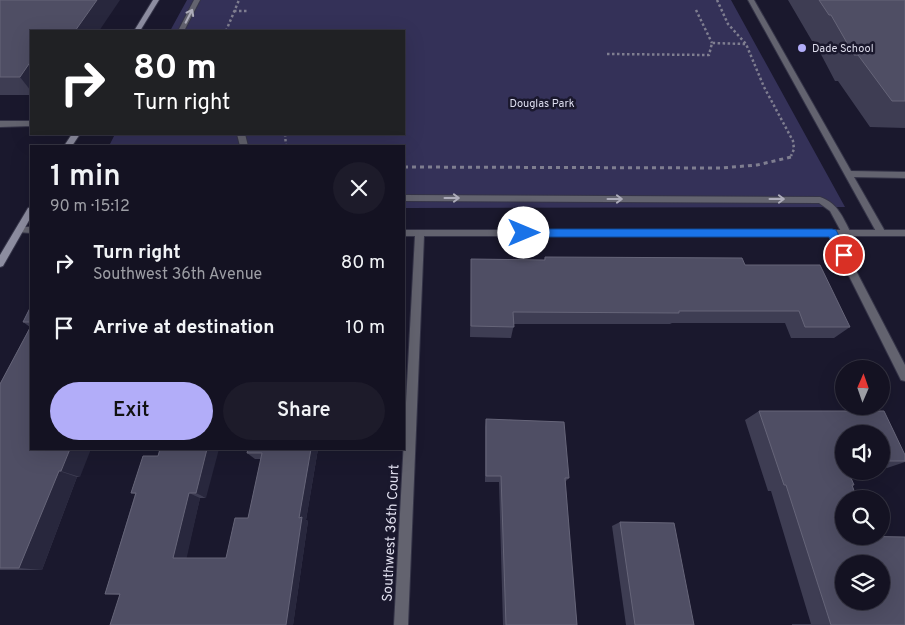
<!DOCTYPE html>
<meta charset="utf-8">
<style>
:root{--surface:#141222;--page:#1d1b2a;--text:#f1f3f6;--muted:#9d9ea5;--line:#333240;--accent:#b2adf9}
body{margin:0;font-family:Overpass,sans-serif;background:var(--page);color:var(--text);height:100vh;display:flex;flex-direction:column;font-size:19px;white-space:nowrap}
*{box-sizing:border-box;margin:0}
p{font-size:16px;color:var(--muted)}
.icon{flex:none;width:28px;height:28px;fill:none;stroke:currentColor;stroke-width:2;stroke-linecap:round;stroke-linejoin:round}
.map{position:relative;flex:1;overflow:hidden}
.sheet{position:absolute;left:30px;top:145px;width:375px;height:305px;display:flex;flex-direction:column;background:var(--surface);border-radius:0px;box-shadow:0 5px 20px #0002,0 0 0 1px var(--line)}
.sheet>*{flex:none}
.hud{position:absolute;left:30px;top:30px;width:375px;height:105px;border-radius:0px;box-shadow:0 5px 20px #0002,0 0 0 1px var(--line);background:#202124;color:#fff;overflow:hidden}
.needle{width:32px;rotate:2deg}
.fabs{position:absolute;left:835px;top:360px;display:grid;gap:10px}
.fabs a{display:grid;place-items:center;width:55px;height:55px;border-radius:50%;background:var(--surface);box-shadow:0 5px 20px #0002,0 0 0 1px var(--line);font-size:25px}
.pin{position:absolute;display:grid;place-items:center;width:42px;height:42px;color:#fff;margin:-21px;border:2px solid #fff;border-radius:50%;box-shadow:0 1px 5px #0007}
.me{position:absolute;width:55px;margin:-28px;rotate:90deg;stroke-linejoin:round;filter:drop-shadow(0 0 4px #0008)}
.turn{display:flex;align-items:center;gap:18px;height:105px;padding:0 20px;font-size:22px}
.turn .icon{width:65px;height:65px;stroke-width:2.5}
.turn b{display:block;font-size:35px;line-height:42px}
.round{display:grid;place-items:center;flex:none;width:52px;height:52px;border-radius:26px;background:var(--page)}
.head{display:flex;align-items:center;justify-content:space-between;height:85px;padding:0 20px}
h1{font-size:30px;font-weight:600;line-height:38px}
.button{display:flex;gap:10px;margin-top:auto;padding:10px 20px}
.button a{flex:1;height:58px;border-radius:30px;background:var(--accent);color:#111;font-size:20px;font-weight:600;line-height:58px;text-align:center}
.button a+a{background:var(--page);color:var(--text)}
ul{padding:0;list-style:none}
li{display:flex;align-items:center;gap:15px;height:65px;padding:0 20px}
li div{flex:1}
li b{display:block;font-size:19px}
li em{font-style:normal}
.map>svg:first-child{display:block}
</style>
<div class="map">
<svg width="905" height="625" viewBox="0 0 905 625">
<rect width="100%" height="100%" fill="#1a182d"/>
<!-- green -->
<polygon fill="#343158" points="187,0 731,0 845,207 404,208 404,146 109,146 115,134 404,134 404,31 170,31"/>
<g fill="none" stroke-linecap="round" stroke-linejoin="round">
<!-- lane casing -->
<g stroke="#353448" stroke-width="2">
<g id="lane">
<polygon points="194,0 200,0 184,31 178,31"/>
<polygon points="748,0 754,0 851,171 905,172 905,178 854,177 886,233 884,235 878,235"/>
<polygon points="237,134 245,134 248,146 240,146"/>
<path d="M 404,195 L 820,197 C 838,203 843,218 851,233 L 846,236 L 843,235 L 830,211 L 819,203 L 404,201 Z"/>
</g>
</g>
<!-- street casing -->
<g stroke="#353448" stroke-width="2">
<g id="street">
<polygon points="0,121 31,121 31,126 0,127"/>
<polygon points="20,227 31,227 31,233 17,232 16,230 17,228"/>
<polygon points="404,230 905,230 905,236 838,236 905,365 905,381 901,380 829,236 424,236 408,625 394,625 415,236 404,236"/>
</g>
</g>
<!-- secondary casing -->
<g stroke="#353448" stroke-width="2">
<g id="secondary">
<polygon points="153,0 159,0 140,31 134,31"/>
<polygon points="72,134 80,134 72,146 64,146"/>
<polygon points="31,207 31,217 3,266 0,267 0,255 28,208"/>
</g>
</g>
<!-- path-far1 -->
<g stroke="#7f7e90" stroke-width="2.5" stroke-dasharray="2.5 2.5" stroke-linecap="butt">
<polyline points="717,0 728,24 746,44 764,87 793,141 794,149 791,156"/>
<polyline points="696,10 712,43"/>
<polyline points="234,11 247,11"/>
<polyline points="226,31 239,0"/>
<polyline points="607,54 709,55 712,43 745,44"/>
<polyline points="285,134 286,146"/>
</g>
<!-- path -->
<polyline stroke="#7f7e90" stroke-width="3" stroke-dasharray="4 4" stroke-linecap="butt" points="404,167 721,168 757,165 791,157 792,155"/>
<!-- lane -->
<use href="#lane" fill="#63636f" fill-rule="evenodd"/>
<!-- street -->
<use href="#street" fill="#63636f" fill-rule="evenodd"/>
<!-- secondary -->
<use href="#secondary" fill="#8d8da0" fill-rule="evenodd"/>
</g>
<!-- wall -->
<g fill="#3e3d53" fill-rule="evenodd">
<polygon points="0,0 31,31 31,95 0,95"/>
<polygon points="788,0 905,0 905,128 870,127 838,81 835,81 814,41 812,41"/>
<polygon points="545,257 745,265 850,327 834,338 791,338 785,323 672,323 670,324 514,324 511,338 470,337 471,259 544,260"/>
<polygon points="31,306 31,449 80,477 77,477 42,570 0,570 0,384 30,327 23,322"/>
<path d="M 759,411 L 884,411 L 905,455 L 905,462 L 887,468 L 881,468 L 881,434 L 844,434 L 844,471 L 848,471 L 854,485 L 852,485 L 857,499 L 844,499 L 844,536 L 905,537 L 905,625 L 792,625 L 792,624 L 811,624 L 771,491 L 768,491 L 745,420 ZM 844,564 L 881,564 L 881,601 L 844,601 Z"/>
<polygon points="486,419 569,478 565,482 577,625 503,625 499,482 485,482 485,427"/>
<polygon points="248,449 318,449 306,520 308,521 293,625 120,595 105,594 135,494 131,493 143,456 206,498 200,498 186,558 226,558 248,518 261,459 255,459 247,453"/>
<polygon points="620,522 694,625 626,625 612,526"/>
</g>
<!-- shaded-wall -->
<g fill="#28273d">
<polygon points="97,0 120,0 99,31 75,31"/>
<polygon points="31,61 31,91 20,77"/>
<polygon points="70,449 91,449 80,477 61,471"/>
<polygon points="207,449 219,449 206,498 196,493"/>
<polygon points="311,449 318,449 306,520 308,521 293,625 286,625 299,518"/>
<polygon points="59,471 77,477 42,570 19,568"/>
<polygon points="189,493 200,498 186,561 173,558"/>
</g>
<!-- building -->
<g fill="#4f4e64" stroke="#666579" fill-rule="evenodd">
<polygon points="0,0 97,0 75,31 31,31 31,61 20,77 0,77"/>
<polygon points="819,0 905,0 905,101 892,101 858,55 854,55 831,15 829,15"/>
<polygon points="545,257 742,258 745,265 820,265 850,327 805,327 799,311 679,311 679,313 513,312 514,327 471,326 471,259 545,260"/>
<polygon points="31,306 31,322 23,322"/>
<polygon points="31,326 31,449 70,449 61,471 59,471 19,568 0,568 0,384"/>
<path d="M 759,411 L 884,411 L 905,455 L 905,461 L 881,461 L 881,434 L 844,434 L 844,471 L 848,471 L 854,485 L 852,485 L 857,499 L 844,499 L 844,536 L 905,537 L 905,625 L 831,625 L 786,485 L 784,485 ZM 844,564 L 881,564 L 881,601 L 844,601 Z"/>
<polygon points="486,419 564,422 569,478 565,478 577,625 506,625 501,476 486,476"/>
<polygon points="160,449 207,449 196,493 189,493 173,558 226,558 235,518 248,518 262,453 247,453 248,449 311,449 299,518 302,517 286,625 110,625 120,594 105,594 136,493 131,493 143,456 158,456"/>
<polygon points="620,522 674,523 694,625 635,625"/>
</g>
<!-- one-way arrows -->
<defs><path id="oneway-shaft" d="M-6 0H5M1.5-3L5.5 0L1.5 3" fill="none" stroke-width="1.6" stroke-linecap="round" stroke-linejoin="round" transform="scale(1.25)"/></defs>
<g stroke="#adacba">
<use href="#oneway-shaft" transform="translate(189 16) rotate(-63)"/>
<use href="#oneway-shaft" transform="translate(452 198)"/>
<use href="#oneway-shaft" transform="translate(615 199)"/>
<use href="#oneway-shaft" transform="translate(777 199)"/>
</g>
<!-- route -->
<polygon fill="#1a73e8" stroke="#114b97" points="524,229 832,229 836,230 849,255 847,258 840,258 829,237 524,237 519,233"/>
<!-- markers -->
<circle fill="#b2adf9" stroke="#1a182d" stroke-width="2" cx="802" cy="48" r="5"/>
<g text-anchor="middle" stroke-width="5" stroke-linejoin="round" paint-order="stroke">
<!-- far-poi labels -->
<g font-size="11" fill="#deddec" stroke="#1a182d" text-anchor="start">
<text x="812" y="52">Dade School</text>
</g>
<!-- far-park labels -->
<g font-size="11" fill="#dfdff1" stroke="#1a182d">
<text x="542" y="107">Douglas Park</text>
</g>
<!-- street labels -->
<g font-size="14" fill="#deddec" stroke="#1a182d">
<text transform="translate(390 533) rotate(-87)" y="5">Southwest 36th Court</text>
</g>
</g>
</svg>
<div class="fabs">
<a><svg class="needle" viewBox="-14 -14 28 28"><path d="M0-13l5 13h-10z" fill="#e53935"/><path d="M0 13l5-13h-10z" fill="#9d9ea5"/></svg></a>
<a><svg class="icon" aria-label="sound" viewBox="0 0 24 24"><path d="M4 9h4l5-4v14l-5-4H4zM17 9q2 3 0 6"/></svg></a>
<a><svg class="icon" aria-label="search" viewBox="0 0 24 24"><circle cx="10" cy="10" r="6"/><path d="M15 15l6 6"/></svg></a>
<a><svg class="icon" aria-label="layers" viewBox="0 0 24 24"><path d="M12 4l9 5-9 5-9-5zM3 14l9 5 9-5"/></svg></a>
</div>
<div class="pin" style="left:844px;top:255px;background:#d93025"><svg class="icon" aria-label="arrive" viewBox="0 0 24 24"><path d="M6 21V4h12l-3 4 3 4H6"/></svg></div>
<svg class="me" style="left:524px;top:233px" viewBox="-20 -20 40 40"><circle r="19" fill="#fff"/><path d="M0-13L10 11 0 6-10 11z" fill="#1a73e8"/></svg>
<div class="hud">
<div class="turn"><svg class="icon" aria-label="right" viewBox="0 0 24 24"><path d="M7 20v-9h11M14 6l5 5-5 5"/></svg><div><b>80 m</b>Turn right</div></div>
</div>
<section class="sheet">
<div class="head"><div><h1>1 min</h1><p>90 m · 15:12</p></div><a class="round"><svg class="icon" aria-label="close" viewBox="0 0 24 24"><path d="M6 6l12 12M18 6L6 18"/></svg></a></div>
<ul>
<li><svg class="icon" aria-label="right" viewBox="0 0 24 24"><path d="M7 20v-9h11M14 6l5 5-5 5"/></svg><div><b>Turn right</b><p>Southwest 36th Avenue</p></div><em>80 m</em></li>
<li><svg class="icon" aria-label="arrive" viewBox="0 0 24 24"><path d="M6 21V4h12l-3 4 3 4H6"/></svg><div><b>Arrive at destination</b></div><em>10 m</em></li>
</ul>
<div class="button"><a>Exit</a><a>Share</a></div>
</section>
</div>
